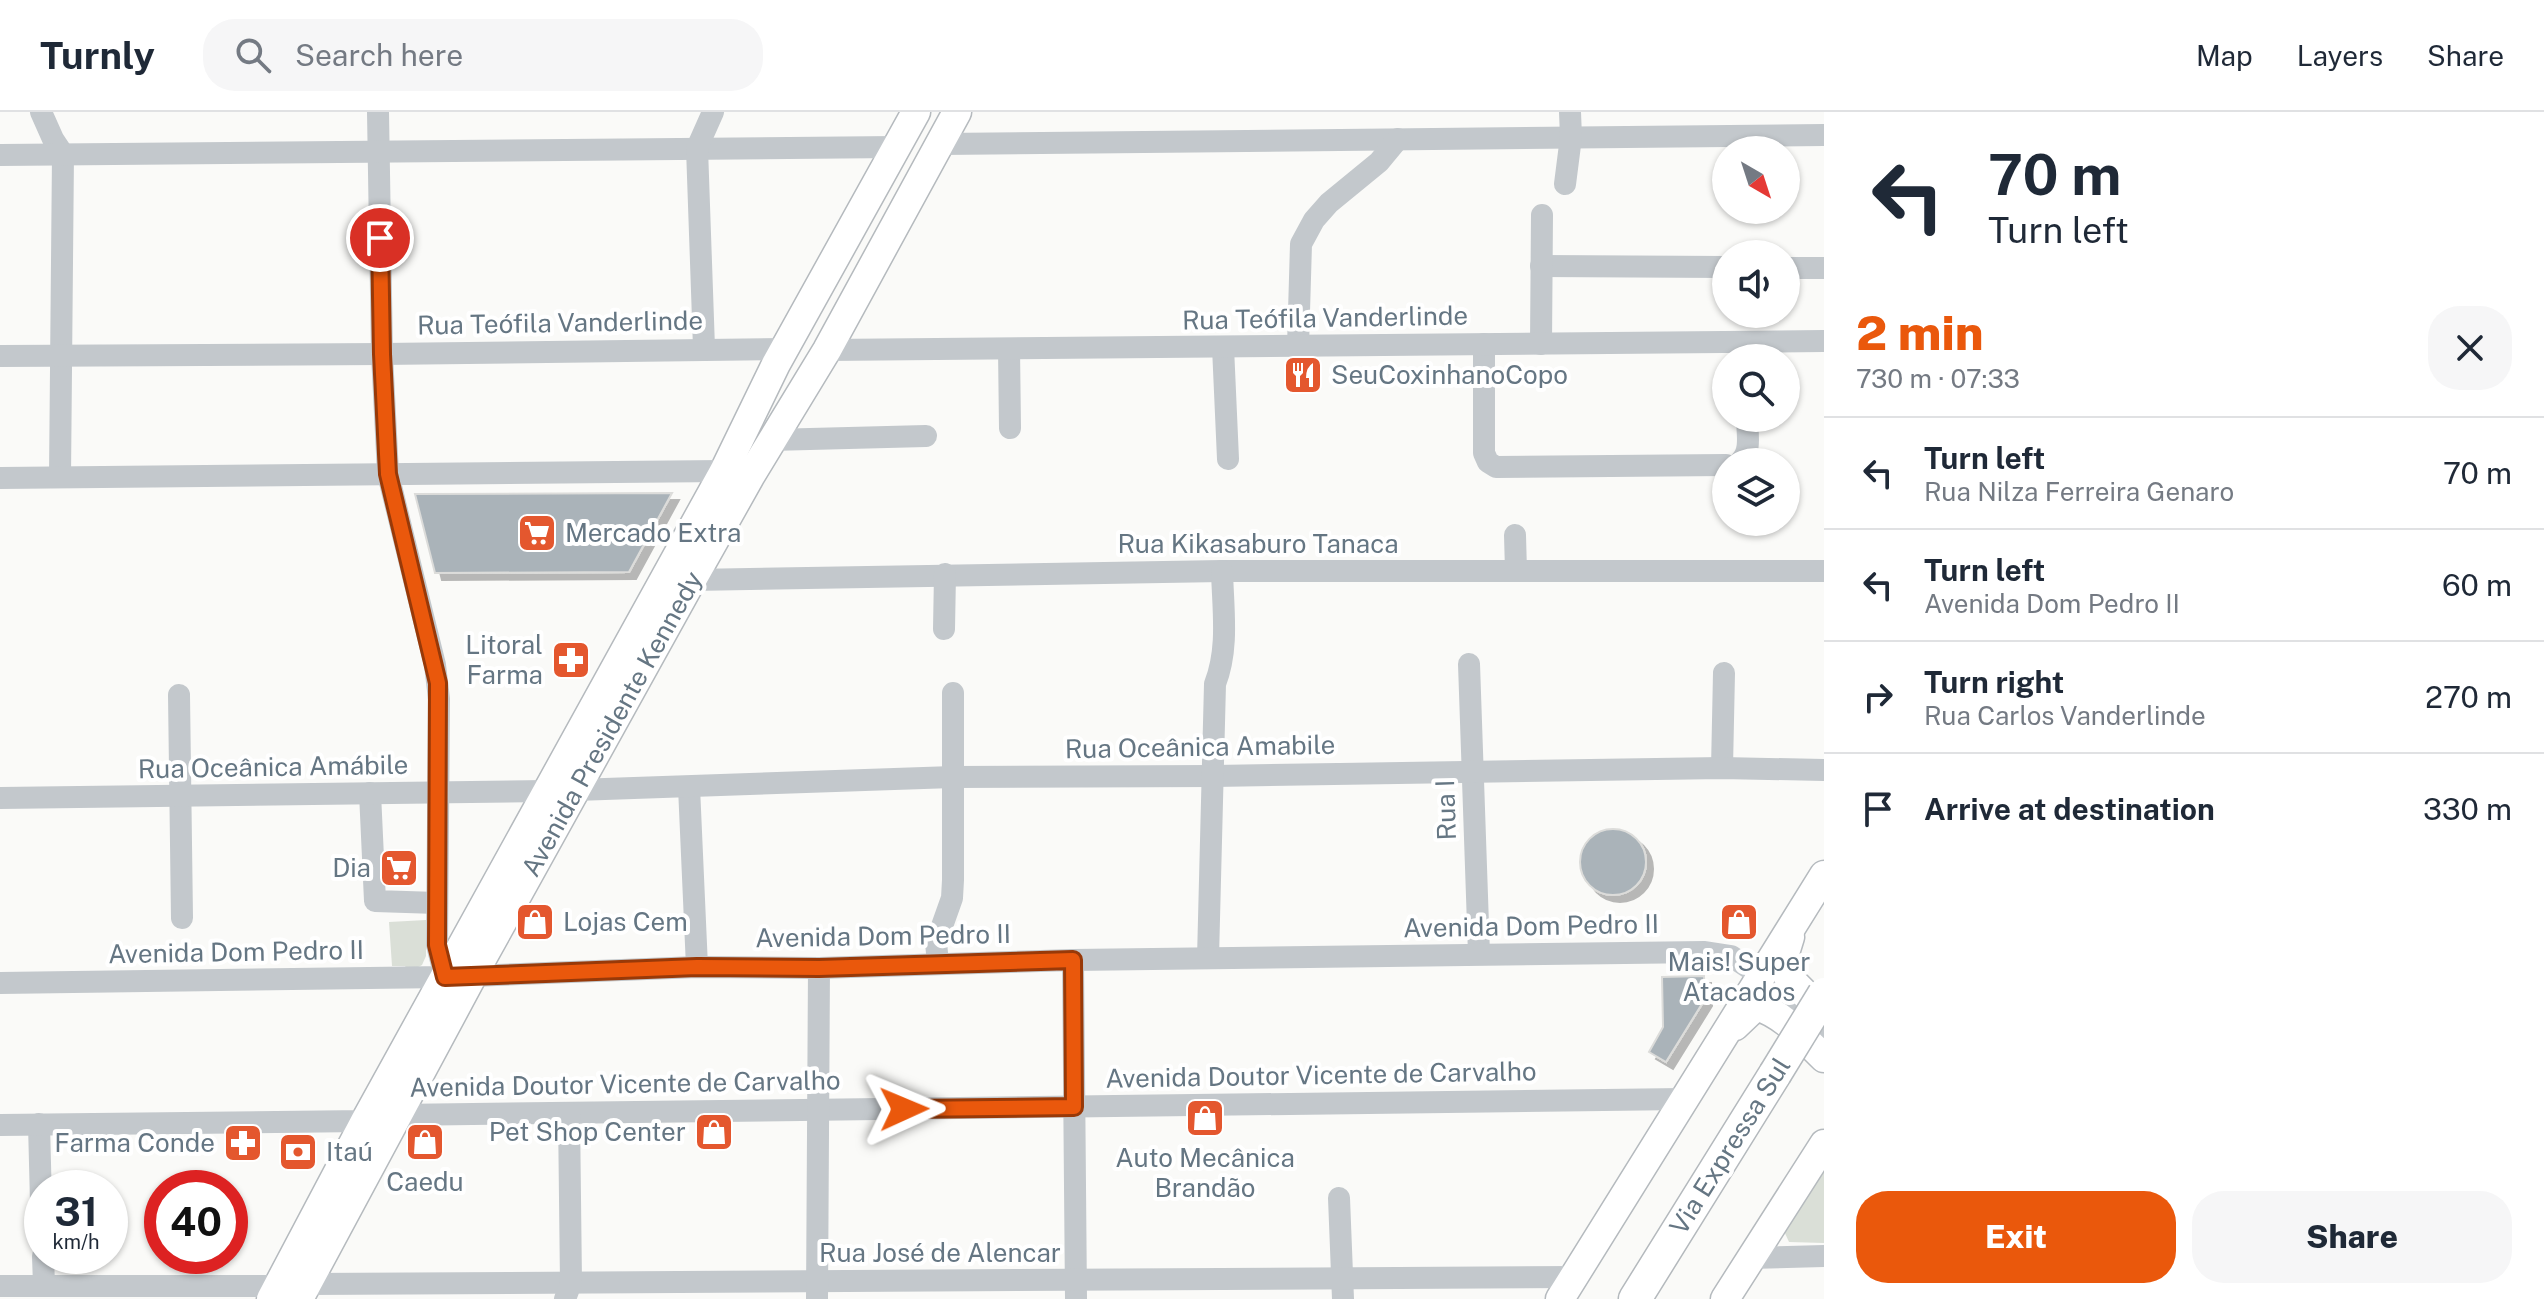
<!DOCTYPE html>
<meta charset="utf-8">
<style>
:root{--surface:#fff;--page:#f6f6f7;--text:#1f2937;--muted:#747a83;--line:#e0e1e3;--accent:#ea580c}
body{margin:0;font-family:"Public Sans",sans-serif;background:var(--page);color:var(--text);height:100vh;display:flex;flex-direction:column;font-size:30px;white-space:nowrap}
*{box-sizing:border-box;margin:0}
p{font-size:26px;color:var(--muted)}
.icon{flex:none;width:44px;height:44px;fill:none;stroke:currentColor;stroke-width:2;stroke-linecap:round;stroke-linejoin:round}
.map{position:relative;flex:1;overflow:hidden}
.panel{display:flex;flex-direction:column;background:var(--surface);width:720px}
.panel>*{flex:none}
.banner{background:#fff;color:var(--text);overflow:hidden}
.needle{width:52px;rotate:141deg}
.controls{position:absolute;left:1712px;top:24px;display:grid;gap:16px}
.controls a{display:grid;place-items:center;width:88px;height:88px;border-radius:50%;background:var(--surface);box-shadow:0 2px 6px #0004;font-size:40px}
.speed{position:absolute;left:24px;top:1058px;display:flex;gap:16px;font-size:40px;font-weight:700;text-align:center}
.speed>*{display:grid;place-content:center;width:104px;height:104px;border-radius:50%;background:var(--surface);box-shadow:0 2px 6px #0004;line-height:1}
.speed small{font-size:20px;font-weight:400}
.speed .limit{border:12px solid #d22;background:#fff;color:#111}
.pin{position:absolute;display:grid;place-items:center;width:68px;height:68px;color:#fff;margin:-34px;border:4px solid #fff;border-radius:50%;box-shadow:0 2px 8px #0007}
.me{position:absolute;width:88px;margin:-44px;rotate:89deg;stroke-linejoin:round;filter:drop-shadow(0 0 6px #0008)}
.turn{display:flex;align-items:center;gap:28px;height:168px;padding:0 32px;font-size:36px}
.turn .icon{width:104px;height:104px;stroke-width:2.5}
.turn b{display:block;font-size:56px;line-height:68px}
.round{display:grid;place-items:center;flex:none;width:84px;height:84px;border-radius:32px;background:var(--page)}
.head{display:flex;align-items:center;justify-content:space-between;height:136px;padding:0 32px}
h1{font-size:48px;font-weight:800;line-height:60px;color:var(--accent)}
.action{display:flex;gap:16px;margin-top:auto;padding:16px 32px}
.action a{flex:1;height:92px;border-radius:32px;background:var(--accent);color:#fff;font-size:32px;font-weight:800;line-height:92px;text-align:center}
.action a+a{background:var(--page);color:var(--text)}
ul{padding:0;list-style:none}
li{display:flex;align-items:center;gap:24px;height:112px;padding:0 32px;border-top:2px solid var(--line)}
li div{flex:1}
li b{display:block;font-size:30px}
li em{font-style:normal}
header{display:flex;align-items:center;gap:48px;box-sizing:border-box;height:112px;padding:0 40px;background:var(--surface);border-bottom:2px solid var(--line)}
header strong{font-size:38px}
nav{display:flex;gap:44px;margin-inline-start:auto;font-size:28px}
.search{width:560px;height:72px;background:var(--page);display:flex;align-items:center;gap:20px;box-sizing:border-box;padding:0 28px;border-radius:32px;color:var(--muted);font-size:30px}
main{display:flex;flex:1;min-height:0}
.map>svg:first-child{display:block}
</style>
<header>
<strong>Turnly</strong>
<div class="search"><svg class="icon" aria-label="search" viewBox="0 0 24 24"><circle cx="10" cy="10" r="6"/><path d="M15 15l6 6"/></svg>Search here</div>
<nav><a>Map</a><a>Layers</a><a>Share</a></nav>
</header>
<main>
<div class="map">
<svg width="1824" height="1187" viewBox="0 0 1824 1187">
<defs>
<filter id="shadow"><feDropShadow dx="7" dy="7" stdDeviation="0" flood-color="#0004"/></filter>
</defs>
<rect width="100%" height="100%" fill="#fafaf8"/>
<!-- green -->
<g fill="#dadfd7">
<polygon points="426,808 426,844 422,853 409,860 405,854 392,854 389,810"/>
<polygon points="1824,1055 1824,1131 1789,1130 1784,1119"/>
</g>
<!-- building -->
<g fill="#aab3b9" stroke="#dcdcda" stroke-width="2" filter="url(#shadow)">
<polygon points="672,381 629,460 435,461 415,382"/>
<circle cx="1613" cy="750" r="33"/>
<polygon points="1704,864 1705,887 1666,950 1649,940 1663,915 1662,865"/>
</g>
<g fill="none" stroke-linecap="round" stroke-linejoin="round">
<!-- major casing -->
<g stroke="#b5babe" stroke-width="31">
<g id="major">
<polyline points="1790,825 1782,851 1788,865 1824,901"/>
<path d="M 1735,914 L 1756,894 C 1784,902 1803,926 1824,946"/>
<polyline points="271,1187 365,1009 724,359 776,252 916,0"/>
<polyline points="299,1187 473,863 692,468 751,363 827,238 957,0"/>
<polyline points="1560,1187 1824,763"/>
<polyline points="1725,1187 1824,1032"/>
</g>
</g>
<!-- highway casing -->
<g stroke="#b4b9bd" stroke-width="35">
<polyline id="highway" points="1635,1187 1775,962"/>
</g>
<!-- minor -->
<g stroke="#c3c8cc" stroke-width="22">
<polyline points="41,0 53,27 63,42 60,365"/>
<polyline points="378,0 382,242 388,362 435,553 439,587 437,833 445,865"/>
<polyline points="941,32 1824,23"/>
<polyline points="0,43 897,35"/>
<polyline points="1565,72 1571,25 1570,0"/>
<polyline points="1541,154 1726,155"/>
<polyline points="1786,156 1824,156"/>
<polyline points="1484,232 1484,341 1488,350 1496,355 1726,353"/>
<polyline points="1541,232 1542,103"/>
<polyline points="1298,234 1301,132 1314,108 1329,91 1379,50 1398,27"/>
<polyline points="1223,235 1228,347"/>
<polyline points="704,236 697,36 713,0"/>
<polyline points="1009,237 1010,316"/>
<polyline points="827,238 1824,229"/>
<polyline points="0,244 382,242 785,237"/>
<polyline points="771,328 926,324"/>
<path d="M 1740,350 C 1752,339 1747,321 1747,306"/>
<polyline points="0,366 724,359"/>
<polyline points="1515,423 1516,459"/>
<polyline points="692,468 1222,459 1824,459"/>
<polyline points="944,517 945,462"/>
<polyline points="1469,552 1479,842"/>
<polyline points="179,583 182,806"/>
<polyline points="1722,656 1724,561"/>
<polyline points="689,675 697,855"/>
<polyline points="576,678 953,665 1214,664 1722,656 1824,658"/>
<polyline points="370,681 375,789 437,791"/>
<polyline points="0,686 547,679"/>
<path d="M 1208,846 L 1215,572 C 1229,536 1223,498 1222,459"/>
<polyline points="1073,848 1076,1187"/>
<polyline points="938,851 936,831 952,786 953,768 953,581"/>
<polyline points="0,871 445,865 697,855 819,856 1073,848 1705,840 1731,844 1761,864 1824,926"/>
<polyline points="39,1012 42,1130"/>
<polyline points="0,1013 365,1009 397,1003 1683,987"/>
<polyline points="1339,1086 1343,1187"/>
<polyline points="43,1144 44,1173"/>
<polyline points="1749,1146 1824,1144"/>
<polyline points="307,1172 1574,1165"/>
<polyline points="0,1174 278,1174"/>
<polyline points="565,1187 571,1171 569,1001"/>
<polyline points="817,1187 819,856"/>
</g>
<!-- major -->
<use href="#major" stroke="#fff" stroke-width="28"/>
<!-- highway -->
<use href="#highway" stroke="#fff" stroke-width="32"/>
<!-- highway-bridge casing -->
<g stroke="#b4b9bd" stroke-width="35" stroke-linecap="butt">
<polyline id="highway-bridge" points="1775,962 1824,882"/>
</g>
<!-- highway-bridge -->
<use href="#highway-bridge" stroke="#fff" stroke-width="32"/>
</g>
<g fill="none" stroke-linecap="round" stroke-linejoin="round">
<!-- route casing -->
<g stroke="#983908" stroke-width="20">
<polyline id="route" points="380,126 382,242 388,362 438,571 437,833 445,865 697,855 819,856 1073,848 1074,995 904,997"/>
</g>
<!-- route -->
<use href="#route" stroke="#ea580c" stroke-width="14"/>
</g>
<!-- icons -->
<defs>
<g id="restaurant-square" transform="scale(2)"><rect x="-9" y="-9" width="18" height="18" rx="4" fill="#e4572e" stroke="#fff"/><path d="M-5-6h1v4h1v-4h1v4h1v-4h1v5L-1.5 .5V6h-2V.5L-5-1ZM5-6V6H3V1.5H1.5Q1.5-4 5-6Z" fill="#fff"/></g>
<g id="supermarket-square" transform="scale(2)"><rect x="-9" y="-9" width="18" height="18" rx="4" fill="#e4572e" stroke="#fff"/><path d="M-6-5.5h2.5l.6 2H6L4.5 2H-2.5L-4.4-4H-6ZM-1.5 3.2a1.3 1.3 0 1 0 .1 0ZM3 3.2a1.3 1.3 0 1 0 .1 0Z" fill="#fff"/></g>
<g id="pharmacy-square" transform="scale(2)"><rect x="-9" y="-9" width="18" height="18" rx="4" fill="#e4572e" stroke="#fff"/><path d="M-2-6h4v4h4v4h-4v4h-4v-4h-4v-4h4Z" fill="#fff"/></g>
<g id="shop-square" transform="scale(2)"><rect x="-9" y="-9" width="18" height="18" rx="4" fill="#e4572e" stroke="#fff"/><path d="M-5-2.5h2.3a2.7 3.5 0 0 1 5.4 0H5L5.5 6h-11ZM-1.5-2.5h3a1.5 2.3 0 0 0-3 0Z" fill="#fff"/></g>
<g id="bank-square" transform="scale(2)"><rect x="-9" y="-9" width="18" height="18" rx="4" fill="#e4572e" stroke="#fff"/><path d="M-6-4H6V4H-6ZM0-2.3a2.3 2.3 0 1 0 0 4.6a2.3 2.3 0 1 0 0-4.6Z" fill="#fff"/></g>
</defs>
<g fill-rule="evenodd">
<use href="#restaurant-square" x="1303" y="263"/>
<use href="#supermarket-square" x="537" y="421"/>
<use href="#pharmacy-square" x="571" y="548"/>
<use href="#supermarket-square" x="399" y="756"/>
<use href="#shop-square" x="535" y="810"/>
<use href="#shop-square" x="1739" y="810"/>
<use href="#shop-square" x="1205" y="1006"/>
<use href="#shop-square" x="714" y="1020"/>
<use href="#shop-square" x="425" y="1030"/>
<use href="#pharmacy-square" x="243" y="1031"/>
<use href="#bank-square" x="298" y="1040"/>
</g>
<g text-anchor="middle" stroke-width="8" stroke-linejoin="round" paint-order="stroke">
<!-- street labels -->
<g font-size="26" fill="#657683" stroke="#fff">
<text transform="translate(1325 206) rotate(-1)" y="9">Rua Teófila Vanderlinde</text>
<text transform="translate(560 211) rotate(-1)" y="9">Rua Teófila Vanderlinde</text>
<text x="1258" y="441">Rua Kikasaburo Tanaca</text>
<text transform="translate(612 612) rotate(-61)" y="9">Avenida Presidente Kennedy</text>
<text transform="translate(1200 635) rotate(-1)" y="9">Rua Oceânica Amabile</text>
<text transform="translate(273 655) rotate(-1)" y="9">Rua Oceânica Amábile</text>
<text transform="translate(1446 698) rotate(-92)" y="9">Rua I</text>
<text transform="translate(1531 814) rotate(-1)" y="9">Avenida Dom Pedro II</text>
<text transform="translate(883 824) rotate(-1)" y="9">Avenida Dom Pedro II</text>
<text transform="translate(236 840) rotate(-1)" y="9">Avenida Dom Pedro II</text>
<text transform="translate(1321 963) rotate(-1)" y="9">Avenida Doutor Vicente de Carvalho</text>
<text transform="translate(625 972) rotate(-1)" y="9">Avenida Doutor Vicente de Carvalho</text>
<text transform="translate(1730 1034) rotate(-58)" y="9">Via Expressa Sul</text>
<text x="940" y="1150">Rua José de Alencar</text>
</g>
<!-- poi labels -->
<g font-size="26" fill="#657683" stroke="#fff" text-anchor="start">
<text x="1331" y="272">SeuCoxinhanoCopo</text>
<text x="565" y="430">Mercado Extra</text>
<text x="543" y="542" text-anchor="end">Litoral<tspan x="543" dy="30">Farma</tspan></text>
<text x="371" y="765" text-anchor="end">Dia</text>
<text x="563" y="819">Lojas Cem</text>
<text x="1739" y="859" text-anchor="middle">Mais! Super<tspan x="1739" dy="30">Atacados</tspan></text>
<text x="686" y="1029" text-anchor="end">Pet Shop Center</text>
<text x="215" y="1040" text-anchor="end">Farma Conde</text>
<text x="326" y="1049">Itaú</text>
<text x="1205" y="1055" text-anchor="middle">Auto Mecânica<tspan x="1205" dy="30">Brandão</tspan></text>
<text x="425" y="1079" text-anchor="middle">Caedu</text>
</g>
</g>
</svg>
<div class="controls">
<a><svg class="needle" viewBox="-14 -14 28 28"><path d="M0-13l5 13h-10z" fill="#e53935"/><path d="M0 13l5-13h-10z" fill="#747a83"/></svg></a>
<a><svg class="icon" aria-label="sound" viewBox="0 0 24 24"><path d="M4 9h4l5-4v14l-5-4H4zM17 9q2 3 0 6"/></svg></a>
<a><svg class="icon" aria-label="search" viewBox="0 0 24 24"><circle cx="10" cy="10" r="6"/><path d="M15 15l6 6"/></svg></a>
<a><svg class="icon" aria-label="layers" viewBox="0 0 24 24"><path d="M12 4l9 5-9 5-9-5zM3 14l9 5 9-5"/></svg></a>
</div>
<div class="speed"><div>31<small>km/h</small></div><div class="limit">40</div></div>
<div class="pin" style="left:380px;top:126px;background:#d93025"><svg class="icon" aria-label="arrive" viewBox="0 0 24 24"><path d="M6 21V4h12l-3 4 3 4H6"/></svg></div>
<svg class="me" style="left:904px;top:997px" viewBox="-20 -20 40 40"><path d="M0-17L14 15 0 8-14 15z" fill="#ea580c" stroke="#fff" stroke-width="4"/></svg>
</div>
<section class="panel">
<div class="banner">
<div class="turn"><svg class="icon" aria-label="left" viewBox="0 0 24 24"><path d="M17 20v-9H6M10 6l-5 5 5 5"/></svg><div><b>70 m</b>Turn left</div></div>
</div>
<div class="head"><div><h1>2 min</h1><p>730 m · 07:33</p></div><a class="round"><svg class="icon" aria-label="close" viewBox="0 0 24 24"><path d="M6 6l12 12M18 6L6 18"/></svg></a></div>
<ul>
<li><svg class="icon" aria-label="left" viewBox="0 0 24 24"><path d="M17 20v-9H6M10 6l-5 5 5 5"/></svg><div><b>Turn left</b><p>Rua Nilza Ferreira Genaro</p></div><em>70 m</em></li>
<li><svg class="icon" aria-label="left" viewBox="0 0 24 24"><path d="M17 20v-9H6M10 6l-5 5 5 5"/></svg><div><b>Turn left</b><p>Avenida Dom Pedro II</p></div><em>60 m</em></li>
<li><svg class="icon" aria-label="right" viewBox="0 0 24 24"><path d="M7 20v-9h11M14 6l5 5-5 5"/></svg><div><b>Turn right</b><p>Rua Carlos Vanderlinde</p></div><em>270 m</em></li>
<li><svg class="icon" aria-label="arrive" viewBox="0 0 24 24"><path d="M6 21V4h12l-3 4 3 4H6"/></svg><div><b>Arrive at destination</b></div><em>330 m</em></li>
</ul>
<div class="action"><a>Exit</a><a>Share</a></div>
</section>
</main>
